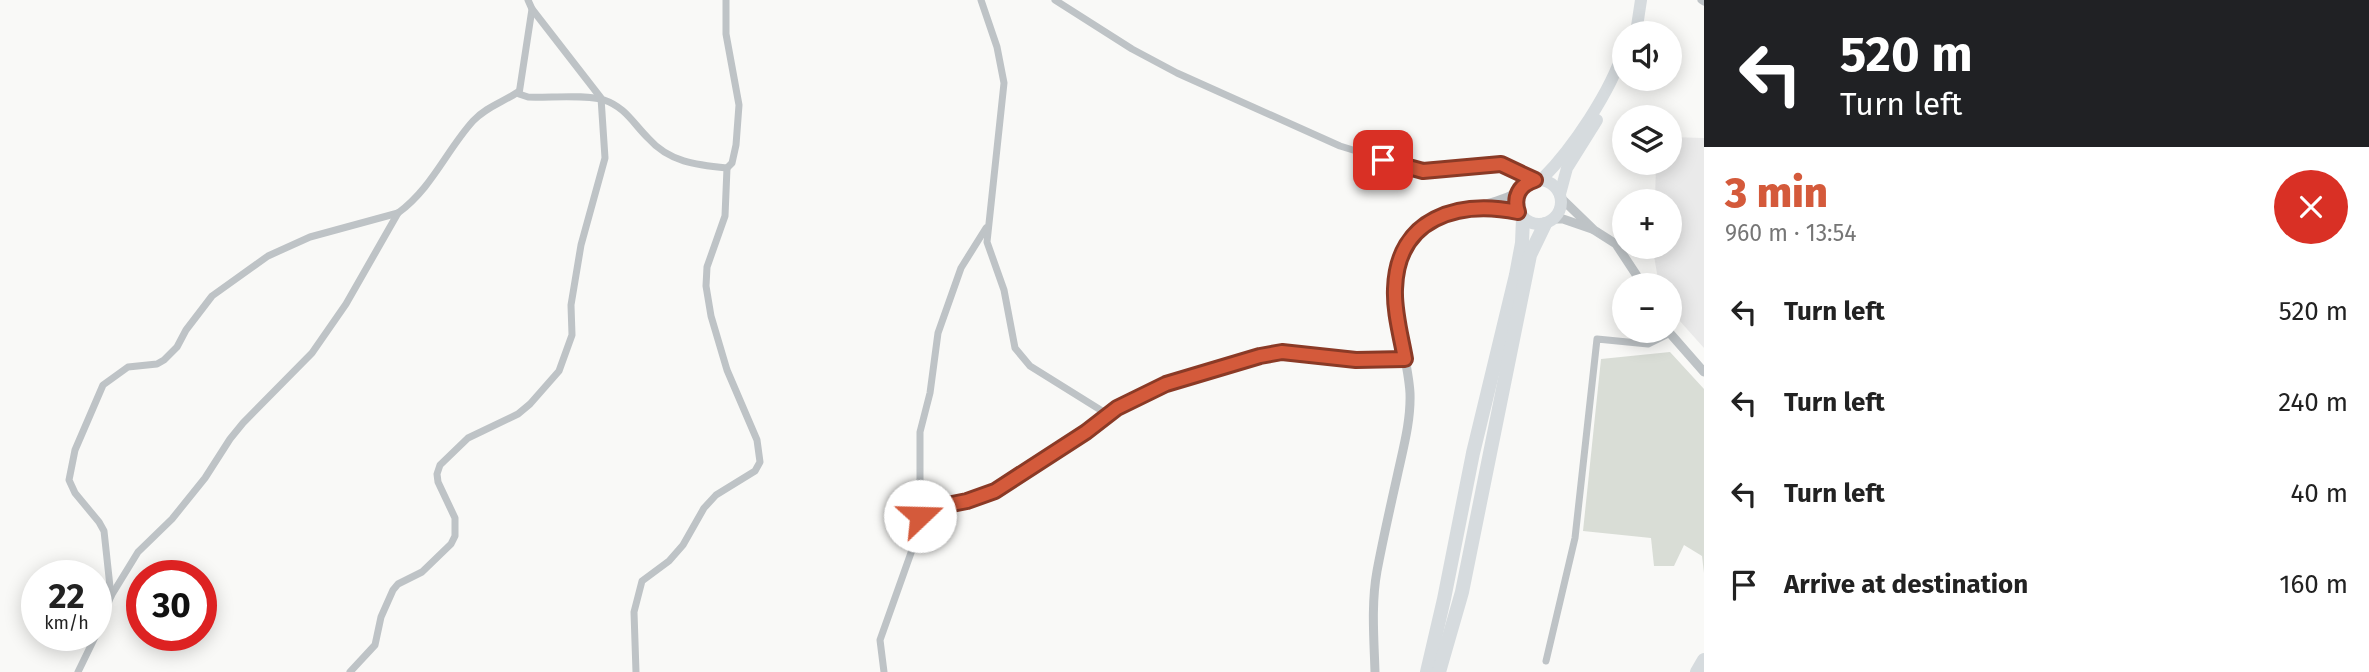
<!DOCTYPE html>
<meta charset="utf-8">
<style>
:root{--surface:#fff;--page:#f6f6f6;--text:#222;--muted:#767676;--accent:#d45a3b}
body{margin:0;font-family:"Fira Sans",sans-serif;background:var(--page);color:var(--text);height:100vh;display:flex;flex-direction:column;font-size:26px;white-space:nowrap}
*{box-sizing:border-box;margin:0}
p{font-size:23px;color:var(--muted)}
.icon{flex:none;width:38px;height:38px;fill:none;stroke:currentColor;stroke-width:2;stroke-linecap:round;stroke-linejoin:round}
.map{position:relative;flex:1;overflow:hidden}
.side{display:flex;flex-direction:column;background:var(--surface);width:665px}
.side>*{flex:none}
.hud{background:#202124;color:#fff;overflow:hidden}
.controls{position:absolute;left:1612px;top:21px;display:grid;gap:14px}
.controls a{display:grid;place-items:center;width:70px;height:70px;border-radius:50%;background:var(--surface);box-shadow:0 4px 18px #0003;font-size:35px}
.speed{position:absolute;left:21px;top:560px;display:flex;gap:14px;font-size:35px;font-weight:700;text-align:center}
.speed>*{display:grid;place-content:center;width:91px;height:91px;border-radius:50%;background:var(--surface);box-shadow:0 4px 18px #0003;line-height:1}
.speed small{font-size:18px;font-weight:400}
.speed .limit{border:10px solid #d22;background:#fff;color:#111}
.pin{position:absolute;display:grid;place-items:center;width:60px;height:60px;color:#fff;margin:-30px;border-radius:14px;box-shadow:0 4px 10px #0006}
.me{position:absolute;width:77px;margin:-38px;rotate:69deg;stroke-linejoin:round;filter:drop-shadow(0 0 5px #0008)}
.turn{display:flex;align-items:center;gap:24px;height:147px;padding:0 21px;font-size:32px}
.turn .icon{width:91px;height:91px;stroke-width:2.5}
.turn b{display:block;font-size:49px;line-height:60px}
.round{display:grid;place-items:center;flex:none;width:74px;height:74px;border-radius:37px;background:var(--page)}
.headline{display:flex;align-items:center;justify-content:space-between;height:119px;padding:0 21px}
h1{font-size:42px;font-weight:800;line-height:52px;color:var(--accent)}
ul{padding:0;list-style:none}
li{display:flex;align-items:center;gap:21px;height:91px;padding:0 21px}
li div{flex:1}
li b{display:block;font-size:26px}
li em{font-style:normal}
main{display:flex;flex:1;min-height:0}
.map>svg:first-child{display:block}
</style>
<main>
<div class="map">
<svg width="1704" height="672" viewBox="0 0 1704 672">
<rect width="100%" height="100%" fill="#f9f9f7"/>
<!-- built -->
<polygon fill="#eaeaea" points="1670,137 1704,138 1704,348 1670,310 1670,285 1659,285 1654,256 1654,247 1670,247 1670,201 1655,201 1656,163 1670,163"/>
<!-- green -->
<polygon fill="#d9ddd6" points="1670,352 1704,389 1704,573 1702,556 1684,545 1674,566 1654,566 1651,538 1583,531 1601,359"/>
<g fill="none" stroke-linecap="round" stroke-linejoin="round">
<!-- minor -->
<g stroke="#bec3c6" stroke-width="7">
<path d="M 528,0 L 532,9 L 519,94 L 528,97 C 547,98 587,94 604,100 C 625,107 633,123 648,138 C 669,162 696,165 727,168 L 732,163 L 736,145 L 739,105 L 726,34 L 726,0"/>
<polyline points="981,0 997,47 1004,83 987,242 1004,290 1015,348 1030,366 1107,414"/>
<polyline points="1055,0 1132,49 1177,73 1340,146 1418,170 1497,163 1518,172"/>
<polyline points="1701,0 1704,2"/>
<polyline points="1522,187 1518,172 1535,180"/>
<polyline points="920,516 920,432 930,393 938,333 961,268 986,228"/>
<path d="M 111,596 L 104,531 L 99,522 L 75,493 L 69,480 L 75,450 L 103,385 L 128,367 L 157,364 L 164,360 L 177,347 L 186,330 L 212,296 L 268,256 L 310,237 L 398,213 C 432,188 446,151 473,121 C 486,107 503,102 518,92"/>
<polyline points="96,634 111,596 138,552 172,519 205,478 230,439 243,423 312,353 346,304 398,213"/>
<polyline points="1546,661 1575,538 1597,339 1648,344 1670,333"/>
<polyline points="78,672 96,635"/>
<polyline points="350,672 375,645 381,617 393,590 398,584 422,572 451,544 455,536 455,518 438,482 437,474 440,465 468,438 518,414 530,404 559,371 572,335 571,305 581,245 605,158 601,98 532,9"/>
<polyline points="636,672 634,612 642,581 669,561 683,545 704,508 716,495 755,471 760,462 757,440 727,370 711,316 706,286 707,267 725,216 727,168"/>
<polyline points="884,672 880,640 912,550 918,519 924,513 937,507 967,501 995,491 1086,432 1117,408 1166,384 1260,356 1282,352 1372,361 1405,359"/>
</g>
<!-- tertiary -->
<g stroke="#bec3c6" stroke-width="9">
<polyline points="1561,198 1594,230 1616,244 1643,285"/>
<polyline points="1483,208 1518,212"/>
<polyline points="1553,219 1563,219 1592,229"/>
<polyline points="1668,331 1704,372"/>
<path d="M 1375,672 C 1374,639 1371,604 1377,571 C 1383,539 1390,508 1397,477 C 1403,449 1411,421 1410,393 C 1407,342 1378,289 1410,242 C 1438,202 1481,213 1518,192"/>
</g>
<!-- trunk -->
<g stroke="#d6dbde" stroke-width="12">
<polyline points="1636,33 1641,0"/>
<path d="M 1542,179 C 1573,148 1611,91 1624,49"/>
<circle cx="1539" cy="202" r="22"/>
<polyline points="1560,194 1567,168 1597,120"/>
</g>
<!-- motorway -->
<g stroke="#d6dbde" stroke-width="14">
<polyline points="1427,672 1444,599 1473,453 1516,275 1522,243 1523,218"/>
<polyline points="1439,672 1462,592 1530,255 1545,224"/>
<polyline points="1697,672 1704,660"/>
</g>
</g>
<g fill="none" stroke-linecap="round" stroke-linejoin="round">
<!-- route casing -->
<g stroke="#8a3a26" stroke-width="18">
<path id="route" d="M 920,516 L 937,507 L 967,501 L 995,491 L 1086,432 L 1117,408 L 1166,384 L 1260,356 L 1282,352 L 1356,360 L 1405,359 C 1401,336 1394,312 1395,289 C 1397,217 1459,200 1518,212 C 1513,197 1519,185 1535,180 L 1501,164 L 1423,171 L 1383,160"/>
</g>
<!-- route -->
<use href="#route" stroke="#d45a3b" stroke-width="12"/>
</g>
</svg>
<div class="controls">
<a><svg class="icon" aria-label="sound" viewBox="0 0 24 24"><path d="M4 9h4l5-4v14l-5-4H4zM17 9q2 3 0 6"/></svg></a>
<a><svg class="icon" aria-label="layers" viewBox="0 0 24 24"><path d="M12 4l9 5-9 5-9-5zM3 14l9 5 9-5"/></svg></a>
<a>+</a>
<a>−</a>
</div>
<div class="speed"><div>22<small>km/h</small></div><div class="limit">30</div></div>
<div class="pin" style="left:1383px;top:160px;background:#d93025"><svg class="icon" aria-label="arrive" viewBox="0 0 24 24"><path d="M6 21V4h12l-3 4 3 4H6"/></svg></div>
<svg class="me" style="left:920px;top:516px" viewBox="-20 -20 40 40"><circle r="19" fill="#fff"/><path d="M0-13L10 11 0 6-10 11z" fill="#d45a3b"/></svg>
</div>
<section class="side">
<div class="hud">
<div class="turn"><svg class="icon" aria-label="left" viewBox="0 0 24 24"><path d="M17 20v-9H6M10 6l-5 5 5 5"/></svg><div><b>520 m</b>Turn left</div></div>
</div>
<div class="headline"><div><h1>3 min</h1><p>960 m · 13:54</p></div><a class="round" style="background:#d93025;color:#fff"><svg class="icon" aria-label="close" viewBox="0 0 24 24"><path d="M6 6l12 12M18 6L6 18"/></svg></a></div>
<ul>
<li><svg class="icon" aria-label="left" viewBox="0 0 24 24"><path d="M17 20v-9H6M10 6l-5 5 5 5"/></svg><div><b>Turn left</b></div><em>520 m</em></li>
<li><svg class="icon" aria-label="left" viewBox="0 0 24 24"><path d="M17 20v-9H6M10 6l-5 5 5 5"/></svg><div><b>Turn left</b></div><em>240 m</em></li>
<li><svg class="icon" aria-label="left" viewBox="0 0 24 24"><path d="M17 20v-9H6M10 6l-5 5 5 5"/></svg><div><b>Turn left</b></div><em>40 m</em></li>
<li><svg class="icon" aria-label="arrive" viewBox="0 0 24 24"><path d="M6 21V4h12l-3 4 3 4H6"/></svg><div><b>Arrive at destination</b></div><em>160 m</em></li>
</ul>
</section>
</main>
